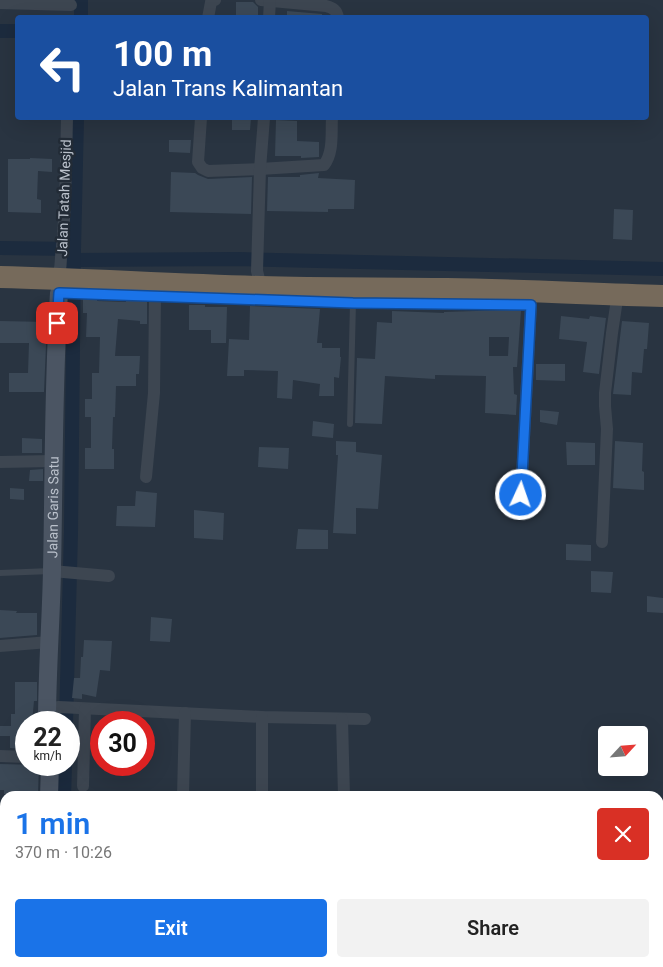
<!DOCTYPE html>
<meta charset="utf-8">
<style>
:root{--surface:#fff;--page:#f2f2f2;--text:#222;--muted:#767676;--accent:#1a73e8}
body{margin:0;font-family:Roboto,sans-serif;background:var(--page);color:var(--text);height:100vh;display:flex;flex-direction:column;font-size:19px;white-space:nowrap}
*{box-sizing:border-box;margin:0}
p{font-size:16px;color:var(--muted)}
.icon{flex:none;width:28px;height:28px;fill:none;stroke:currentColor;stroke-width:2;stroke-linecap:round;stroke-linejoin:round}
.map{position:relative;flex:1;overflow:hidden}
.drawer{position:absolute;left:0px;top:791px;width:664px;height:176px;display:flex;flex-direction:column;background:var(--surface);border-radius:15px 15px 0 0;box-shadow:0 5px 20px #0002}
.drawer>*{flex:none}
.guide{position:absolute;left:15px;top:15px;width:634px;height:105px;border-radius:5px;box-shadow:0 5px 20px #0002;background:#1a4fa0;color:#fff;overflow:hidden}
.needle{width:32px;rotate:64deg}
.buttons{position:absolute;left:598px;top:726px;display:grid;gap:10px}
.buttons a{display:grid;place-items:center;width:50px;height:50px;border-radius:5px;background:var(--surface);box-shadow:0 5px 20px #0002;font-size:25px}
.speed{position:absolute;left:15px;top:711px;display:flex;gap:10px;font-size:25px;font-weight:700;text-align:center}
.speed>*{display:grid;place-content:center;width:65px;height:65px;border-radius:50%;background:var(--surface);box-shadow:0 5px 20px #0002;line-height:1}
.speed small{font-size:12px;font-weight:400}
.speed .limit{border:8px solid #d22;background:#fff;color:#111}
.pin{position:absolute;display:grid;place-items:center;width:42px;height:42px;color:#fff;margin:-21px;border-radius:10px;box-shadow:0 2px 8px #0006}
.me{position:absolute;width:55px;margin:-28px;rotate:3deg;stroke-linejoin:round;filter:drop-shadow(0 0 4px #0008)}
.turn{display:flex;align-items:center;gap:18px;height:105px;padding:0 15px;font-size:22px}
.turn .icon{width:65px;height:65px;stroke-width:2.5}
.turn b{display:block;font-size:35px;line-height:42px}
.round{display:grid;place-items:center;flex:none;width:52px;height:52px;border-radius:5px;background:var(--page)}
.overview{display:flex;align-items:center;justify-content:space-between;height:85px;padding:0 15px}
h1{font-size:30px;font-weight:600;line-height:38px;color:var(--accent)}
.cta{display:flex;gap:10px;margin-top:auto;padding:10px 15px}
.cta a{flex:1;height:58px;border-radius:5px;background:var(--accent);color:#fff;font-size:20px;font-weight:600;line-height:58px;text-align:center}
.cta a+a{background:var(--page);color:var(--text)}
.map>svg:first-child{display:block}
</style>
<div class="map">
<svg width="663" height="967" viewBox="0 0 663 967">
<rect width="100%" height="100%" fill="#293441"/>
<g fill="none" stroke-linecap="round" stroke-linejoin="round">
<!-- canal -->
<g stroke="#1c2b3e" stroke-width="14">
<polyline points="81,18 81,0"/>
<polyline points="0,31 18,31"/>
<polyline points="0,248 73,249"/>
<polyline points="74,260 237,259 663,269"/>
<polyline points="66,722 71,532 74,249 77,118"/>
<polyline points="64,796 65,765"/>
<polyline points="60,967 60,962"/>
</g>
</g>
<!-- building -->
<g fill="#3b4856" fill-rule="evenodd">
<polygon points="236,2 253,2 258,7 258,18 236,18"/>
<polygon points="287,11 322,14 322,18 287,18"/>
<polygon points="232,118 251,118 250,130 232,130"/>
<polygon points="276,120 297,121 297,141 319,142 319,157 301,158 301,156 275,156"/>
<polygon points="169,140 191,140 190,153 169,152"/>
<polygon points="30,158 52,159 52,172 38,171 37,199 41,200 41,213 8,212 8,159 30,159"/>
<polygon points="171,172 195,173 198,175 208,179 252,177 251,214 170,212"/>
<polygon points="319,173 318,178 355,180 354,209 328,209 328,212 267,211 268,177 300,177 300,175"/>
<polygon points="614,209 633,210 632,240 613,239"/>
<polygon points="83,296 97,297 97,301 126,302 126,299 147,299 147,324 140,324 140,321 118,319 115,356 140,356 139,374 136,374 136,386 116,386 115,417 113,417 112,449 114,449 114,469 85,469 85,448 91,448 91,417 85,417 85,399 92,399 92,373 99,373 100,337 86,337 87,313 83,313"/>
<polygon points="189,305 205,305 205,307 227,307 226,343 211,343 211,330 189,330"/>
<polygon points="250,306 320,309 317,343 322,343 322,348 340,348 340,357 341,357 339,378 334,377 334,396 319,396 320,384 293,380 292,399 277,398 278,371 244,370 244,376 227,376 229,339 249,340"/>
<path d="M 507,308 L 521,310 L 517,367 L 513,367 L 514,394 L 517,395 L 516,415 L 485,413 L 486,376 L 435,375 L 435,379 L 385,376 L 382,424 L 355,423 L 357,358 L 375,359 L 377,322 L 392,323 L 392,311 L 444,313 L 444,312 L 507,310 ZM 489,337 L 509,337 L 508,356 L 489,356 Z"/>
<polygon points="561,316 589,319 590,316 606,318 599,374 583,372 587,342 559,339"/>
<polygon points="0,321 47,322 44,392 9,392 9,373 28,373 29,343 0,343"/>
<polygon points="622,321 649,323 647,349 644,349 642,373 632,372 631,395 613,394"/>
<polygon points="536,364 565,364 565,381 536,380"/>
<polygon points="540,410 559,412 557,425 540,422"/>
<polygon points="313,421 334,424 333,438 312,436"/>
<polygon points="22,438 42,439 42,453 22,453"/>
<polygon points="336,441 356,442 356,452 382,455 378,509 356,508 356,534 333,533 338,455 336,455"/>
<polygon points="615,441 643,443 642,471 644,472 644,490 613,488"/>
<polygon points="566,442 595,443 595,465 567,465"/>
<polygon points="259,447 289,448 288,469 258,467"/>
<polygon points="43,469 43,481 29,481 30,470"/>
<polygon points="10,488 24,489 24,500 10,499"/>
<polygon points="136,491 157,493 155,527 116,526 117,506 135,506"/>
<polygon points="194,510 224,513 223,540 194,538"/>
<polygon points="298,529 328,530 328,549 296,549"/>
<polygon points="566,544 591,545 591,561 566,560"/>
<polygon points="591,571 613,572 611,593 591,592"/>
<polygon points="647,596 663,598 663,613 647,612"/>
<polygon points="0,610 17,611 16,613 37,613 37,635 0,638"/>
<polygon points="151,617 172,619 170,642 150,641"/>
<polygon points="84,640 112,641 110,671 100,670 96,697 82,694 82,699 72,698 74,678 80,678 81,657 83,657"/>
<polygon points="15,682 37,682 37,701 34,701 32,722 26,722 26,749 10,748 10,736 0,736 0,726 11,726 11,714 15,714"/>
<polygon points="0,764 39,765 38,795 4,794 4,790 0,790"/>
</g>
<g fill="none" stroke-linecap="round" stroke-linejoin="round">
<!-- lane -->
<g stroke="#3d4651" stroke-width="6">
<polyline points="350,424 353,303"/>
<polyline points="0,573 51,571"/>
</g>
<!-- street -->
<g stroke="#3d4651" stroke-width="12">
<path d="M 261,0 L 326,6 C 333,8 337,10 338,18"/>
<polyline points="0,3 71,5"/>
<polyline points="208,18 211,2 215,0"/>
<polyline points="269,18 270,0"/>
<path d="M 201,118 L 198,162 L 202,168 L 208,171 L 260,169 L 324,165 C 334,152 331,132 332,118"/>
<path d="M 57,278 C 62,269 60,259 62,248 C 66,205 66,161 67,118"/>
<polyline points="261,287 257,271 260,169 264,118"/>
<polyline points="0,462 53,461"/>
<polyline points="146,477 154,393 155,295"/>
<polyline points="520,514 531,305"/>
<polyline points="602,542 607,429 605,406 605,393 612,333 616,306"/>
<polyline points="52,571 109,576"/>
<polyline points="0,646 49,642"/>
<polyline points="47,709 59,707 262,717 365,719"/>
<polyline points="262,717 262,796"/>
<polyline points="342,719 344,796"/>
<polyline points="0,756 26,757"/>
<polyline points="83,786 85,709"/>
<polyline points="183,796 185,713"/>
<polyline points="0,958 5,958"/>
<polyline points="426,967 426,962"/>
<polyline points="503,967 503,962"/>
<polyline points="568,967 569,962"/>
<polyline points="643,967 643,962"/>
</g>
<!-- secondary -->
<g stroke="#4b5563" stroke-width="18">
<path id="s1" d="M 47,722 C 47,672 51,621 52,570 C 54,478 53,385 59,293"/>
<polyline points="49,796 50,765"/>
<polyline points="43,967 43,962"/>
</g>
<!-- highway -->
<path stroke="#766a5b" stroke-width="22" d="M 0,277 C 87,279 174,285 261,287 C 323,289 385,288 447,289 C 519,290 591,294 663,296"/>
</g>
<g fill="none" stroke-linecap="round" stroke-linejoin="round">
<!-- route casing -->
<g stroke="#114b97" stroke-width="12">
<polyline id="route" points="57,323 59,293 60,293 353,303 531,305 521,495"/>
</g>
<!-- route -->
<use href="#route" stroke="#1a73e8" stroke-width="9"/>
</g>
<g text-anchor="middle" stroke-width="5" stroke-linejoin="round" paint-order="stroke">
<!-- street labels -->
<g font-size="14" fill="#bac1cb" stroke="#222b36">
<text transform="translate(64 198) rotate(-88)" y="5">Jalan Tatah Mesjid</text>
<text dy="5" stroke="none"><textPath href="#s1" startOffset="215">Jalan Garis Satu</textPath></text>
</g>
</g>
</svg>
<div class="buttons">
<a><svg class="needle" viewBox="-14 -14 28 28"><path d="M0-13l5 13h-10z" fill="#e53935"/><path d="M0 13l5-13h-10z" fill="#767676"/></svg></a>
</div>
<div class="speed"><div>22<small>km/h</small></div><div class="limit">30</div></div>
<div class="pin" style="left:57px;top:323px;background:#d93025"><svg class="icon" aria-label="arrive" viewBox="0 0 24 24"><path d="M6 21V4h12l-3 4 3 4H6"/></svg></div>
<svg class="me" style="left:521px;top:495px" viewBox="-20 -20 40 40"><circle r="17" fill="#1a73e8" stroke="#fff" stroke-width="3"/><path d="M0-11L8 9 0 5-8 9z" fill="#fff"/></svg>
<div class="guide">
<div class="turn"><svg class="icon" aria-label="left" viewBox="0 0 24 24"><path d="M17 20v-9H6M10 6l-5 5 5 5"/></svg><div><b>100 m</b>Jalan Trans Kalimantan</div></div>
</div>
<section class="drawer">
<div class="overview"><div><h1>1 min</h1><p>370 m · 10:26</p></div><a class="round" style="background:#d93025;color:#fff"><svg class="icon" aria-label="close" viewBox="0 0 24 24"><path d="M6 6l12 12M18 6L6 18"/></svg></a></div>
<div class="cta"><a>Exit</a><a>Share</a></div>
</section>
</div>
